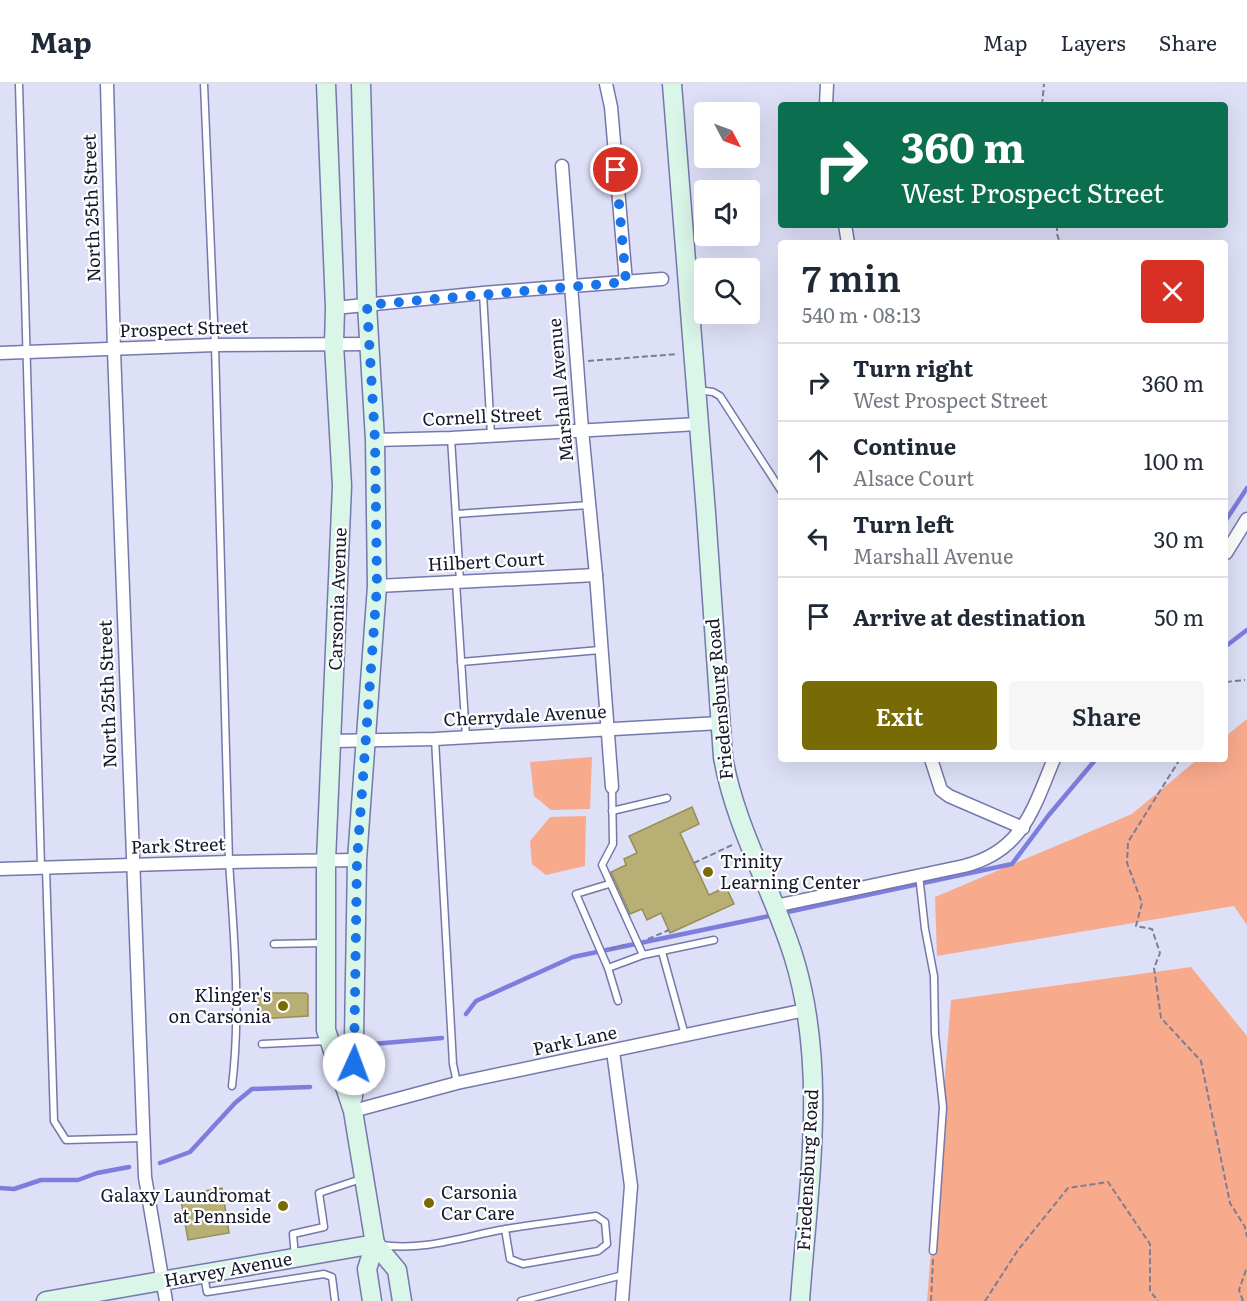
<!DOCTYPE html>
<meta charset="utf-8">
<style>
:root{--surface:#fff;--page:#f6f6f7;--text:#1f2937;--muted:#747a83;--line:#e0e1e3;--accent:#786b05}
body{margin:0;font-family:Literata,serif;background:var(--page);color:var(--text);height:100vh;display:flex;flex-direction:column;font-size:22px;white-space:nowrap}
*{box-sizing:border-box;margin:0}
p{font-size:20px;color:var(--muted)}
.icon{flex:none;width:33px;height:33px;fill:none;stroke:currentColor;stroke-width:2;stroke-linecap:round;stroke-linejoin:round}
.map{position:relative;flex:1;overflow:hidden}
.side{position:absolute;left:778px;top:156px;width:450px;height:522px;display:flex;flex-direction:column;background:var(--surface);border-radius:6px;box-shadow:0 6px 24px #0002}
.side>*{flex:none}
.guide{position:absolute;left:778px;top:18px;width:450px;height:126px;border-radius:6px;box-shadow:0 6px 24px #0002;background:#0b6e4f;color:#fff;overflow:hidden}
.needle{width:39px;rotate:131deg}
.tools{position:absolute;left:694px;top:18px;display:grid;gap:12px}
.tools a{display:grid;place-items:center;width:66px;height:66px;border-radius:6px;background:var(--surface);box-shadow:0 6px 24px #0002;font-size:30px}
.pin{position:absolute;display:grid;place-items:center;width:51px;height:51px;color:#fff;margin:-26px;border:3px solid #fff;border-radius:50%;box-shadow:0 2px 6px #0007}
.me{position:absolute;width:66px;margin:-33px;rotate:2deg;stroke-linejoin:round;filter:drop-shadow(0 0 4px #0008)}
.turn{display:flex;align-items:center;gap:21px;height:126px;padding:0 24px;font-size:27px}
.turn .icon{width:78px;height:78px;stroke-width:2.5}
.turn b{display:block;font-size:42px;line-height:51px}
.round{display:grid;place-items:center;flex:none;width:63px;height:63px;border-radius:6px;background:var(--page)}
.headline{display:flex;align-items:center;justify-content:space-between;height:102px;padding:0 24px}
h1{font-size:36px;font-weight:600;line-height:45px}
.primary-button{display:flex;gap:12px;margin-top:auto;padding:12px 24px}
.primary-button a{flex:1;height:69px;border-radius:6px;background:var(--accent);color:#fff;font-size:24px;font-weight:600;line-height:69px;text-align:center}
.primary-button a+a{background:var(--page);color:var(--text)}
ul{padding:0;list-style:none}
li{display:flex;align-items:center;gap:18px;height:78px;padding:0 24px;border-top:2px solid var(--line)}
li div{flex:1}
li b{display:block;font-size:22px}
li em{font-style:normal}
header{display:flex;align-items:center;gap:36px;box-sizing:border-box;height:84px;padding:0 30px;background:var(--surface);border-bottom:2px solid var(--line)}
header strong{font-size:28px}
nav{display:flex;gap:33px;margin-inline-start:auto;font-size:21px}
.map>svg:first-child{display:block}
</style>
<header>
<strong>Map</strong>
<nav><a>Map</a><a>Layers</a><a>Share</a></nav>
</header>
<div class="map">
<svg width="1247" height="1217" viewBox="0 0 1247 1217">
<rect width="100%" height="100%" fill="#dee0f7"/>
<!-- green -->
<g fill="#f8aa8d">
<polygon points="1247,635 1247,841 1234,822 937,872 935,813 1132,730 1198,675 1226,675 1226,652"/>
<polygon points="592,673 590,725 551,726 534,712 530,678"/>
<polygon points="586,732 585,782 546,791 532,780 530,757 550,733"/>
<polygon points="1191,883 1247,952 1247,1217 927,1217 951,916"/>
</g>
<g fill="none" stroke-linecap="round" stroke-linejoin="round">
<!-- stream -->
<g stroke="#7d7dde" stroke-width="4.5">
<polyline points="1226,436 1247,404"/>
<polyline points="1226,562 1247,546"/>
<polyline points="783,829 1012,780 1048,732 1096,675"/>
<polyline points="466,930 476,917 573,873 774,831"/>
<polyline points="373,960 442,954"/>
<polyline points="160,1079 190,1068 235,1019 252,1005 310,1003"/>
<polyline points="0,1104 14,1105 41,1096 78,1096 97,1089 129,1083"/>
</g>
</g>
<!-- building -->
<g fill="#b8af74" stroke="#968e54" stroke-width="1.5">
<polygon points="692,723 699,740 680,749 709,811 726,803 734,820 670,849 661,829 647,836 642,825 630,830 611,788 626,781 624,775 637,769 629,752"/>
<polygon points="258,909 306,909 308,911 308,932 258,935"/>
<polygon points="222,1104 229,1149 188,1156 180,1111"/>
</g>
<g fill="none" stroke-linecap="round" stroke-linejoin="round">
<!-- lane casing -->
<g stroke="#7578ab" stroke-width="9">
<g id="lane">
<polyline points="19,0 41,783"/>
<path d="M 204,0 L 215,261 L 229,778 C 234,852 241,928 232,1002"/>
<polyline points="483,209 491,351"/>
<polyline points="697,306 713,308 720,312 782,408"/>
<polyline points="451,354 460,497"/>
<polyline points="456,430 589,421"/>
<polyline points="456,498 466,653"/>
<polyline points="461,578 600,566"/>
<polyline points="435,655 453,980 457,999"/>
<polyline points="612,703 613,760 602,781 643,871"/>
<polyline points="612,727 667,714"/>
<polyline points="46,784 54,1037 66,1056 143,1054"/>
<polyline points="919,791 925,845 934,892 935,950 943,1023 933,1167"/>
<polyline points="609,800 576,810 608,884 618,917"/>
<polyline points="274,860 323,859"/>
<polyline points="662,868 685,951"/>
<polyline points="608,884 643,871 714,856"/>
<polyline points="262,960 326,957"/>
<path d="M 381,1161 C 422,1167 460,1154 500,1146 C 532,1140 564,1137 596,1132 L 605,1138 L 607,1160 L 598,1167 L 523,1180 L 510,1175 L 505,1145"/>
<polyline points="295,1173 293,1150 324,1143 319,1109 361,1095"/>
<polyline points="204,1192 207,1208 324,1190 332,1193 335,1217"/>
<polyline points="521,1217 623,1191"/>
</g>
</g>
<!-- street casing -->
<g stroke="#7578ab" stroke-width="15">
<g id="street">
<polyline points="107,0 114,266 145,1093 166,1217"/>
<polyline points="606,0 611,23 626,198"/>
<polyline points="826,21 827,0"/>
<polyline points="562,82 582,346 596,491 612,703"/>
<polyline points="845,141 848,159"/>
<polyline points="335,224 483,209 662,195"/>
<polyline points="0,269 215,261 369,260"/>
<polyline points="375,356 451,354 698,340"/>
<polyline points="1226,469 1247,435"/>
<polyline points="377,502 596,491"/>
<polyline points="333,657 435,655 720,639"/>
<polyline points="931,675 941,706 949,712 1023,744"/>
<polyline points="0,785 229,778 357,776"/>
<path d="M 775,822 L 964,782 C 1023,767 1033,725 1054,675"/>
<polyline points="613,967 631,1102 622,1217"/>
<polyline points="353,1027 457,999 805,926"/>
</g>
</g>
<!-- secondary casing -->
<g stroke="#7578ab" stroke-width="21">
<g id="secondary">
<polyline points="326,0 335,224 334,260 342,402 326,777 326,946 353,1027 375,1160 367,1185 372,1217"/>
<path d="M 672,0 L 706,429 L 723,673 C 735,743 773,806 794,874 C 828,985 808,1104 800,1217"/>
<polyline points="353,1013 357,776 377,502 375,356 367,221 361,0"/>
<polyline points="375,1160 397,1186 402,1217"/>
<polyline points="46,1217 375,1160"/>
</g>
</g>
<!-- path -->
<g stroke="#7c7e93" stroke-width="2" stroke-dasharray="6 3" stroke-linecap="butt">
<polyline points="1042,21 1044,0"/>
<polyline points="1057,141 1057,150 1060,159"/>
<polyline points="588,277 678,270"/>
<polyline points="1226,598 1245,596"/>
<polyline points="1180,675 1128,758 1127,779 1142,819 1136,842 1152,845 1160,869 1154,884 1161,934 1201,977 1230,1119 1245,1143 1247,1153"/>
<polyline points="694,779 732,761"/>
<polyline points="648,855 669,846"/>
<polyline points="610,865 628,860"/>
<polyline points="931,1217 933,1175"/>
<polyline points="985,1217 1018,1166 1068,1104 1108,1098 1150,1160 1150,1207 1158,1217"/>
<polyline points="1243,1217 1239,1206 1247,1183"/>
</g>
<!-- lane -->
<use href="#lane" stroke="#fff" stroke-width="6"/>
<!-- street -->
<use href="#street" stroke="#fff" stroke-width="12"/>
<!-- secondary -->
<use href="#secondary" stroke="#daf6e8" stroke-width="18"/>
</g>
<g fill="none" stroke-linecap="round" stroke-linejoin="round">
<!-- route -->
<polyline stroke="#1a73e8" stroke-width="10" stroke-dasharray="0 18" points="354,980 357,776 377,502 375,356 367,221 626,198 616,86"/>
</g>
<!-- markers -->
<g fill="#786b05" stroke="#fff" stroke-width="2">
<circle cx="708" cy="788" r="6"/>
<circle cx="283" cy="922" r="6"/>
<circle cx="429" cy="1119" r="6"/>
<circle cx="283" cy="1122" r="6"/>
</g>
<g text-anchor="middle" stroke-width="4.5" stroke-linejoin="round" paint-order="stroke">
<!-- street labels -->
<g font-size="18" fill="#17182c" stroke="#fff">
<text transform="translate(92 124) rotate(-92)" y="6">North 25th Street</text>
<text transform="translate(184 245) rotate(-2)" y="6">Prospect Street</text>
<text transform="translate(561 306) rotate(-95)" y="6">Marshall Avenue</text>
<text transform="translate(482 333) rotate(-3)" y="6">Cornell Street</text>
<text transform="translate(486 478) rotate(-3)" y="6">Hilbert Court</text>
<text transform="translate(338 515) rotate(-88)" y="6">Carsonia Avenue</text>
<text transform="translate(108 610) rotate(-92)" y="6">North 25th Street</text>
<text transform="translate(720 615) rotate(-95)" y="6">Friedensburg Road</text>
<text transform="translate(525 632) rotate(-3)" y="6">Cherrydale Avenue</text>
<text transform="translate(178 762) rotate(-2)" y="6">Park Street</text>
<text transform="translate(575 957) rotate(-12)" y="6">Park Lane</text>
<text transform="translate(808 1086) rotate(-87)" y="6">Friedensburg Road</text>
<text transform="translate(228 1186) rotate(-10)" y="6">Harvey Avenue</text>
</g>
<!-- poi labels -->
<g font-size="18" fill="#17182c" stroke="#fff" text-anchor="start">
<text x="720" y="784">Trinity<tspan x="720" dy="21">Learning Center</tspan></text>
<text x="271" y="918" text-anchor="end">Klinger's<tspan x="271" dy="21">on Carsonia</tspan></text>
<text x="441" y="1115">Carsonia<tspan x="441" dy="21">Car Care</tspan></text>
<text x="271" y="1118" text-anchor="end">Galaxy Laundromat<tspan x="271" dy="21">at Pennside</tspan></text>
</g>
</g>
</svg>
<div class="tools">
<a><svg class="needle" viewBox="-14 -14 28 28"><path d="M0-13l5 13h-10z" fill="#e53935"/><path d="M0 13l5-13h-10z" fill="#747a83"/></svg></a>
<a><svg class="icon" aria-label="sound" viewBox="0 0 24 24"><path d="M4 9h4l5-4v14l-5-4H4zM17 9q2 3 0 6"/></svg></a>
<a><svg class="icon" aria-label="search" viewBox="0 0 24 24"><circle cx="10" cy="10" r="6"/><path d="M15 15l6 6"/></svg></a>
</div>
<div class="pin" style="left:616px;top:86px;background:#d93025"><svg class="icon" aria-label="arrive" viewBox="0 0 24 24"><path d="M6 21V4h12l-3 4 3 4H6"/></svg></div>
<svg class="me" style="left:354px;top:980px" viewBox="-20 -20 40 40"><circle r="19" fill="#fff"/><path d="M0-13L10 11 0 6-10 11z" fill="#1a73e8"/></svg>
<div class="guide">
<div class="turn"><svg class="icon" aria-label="right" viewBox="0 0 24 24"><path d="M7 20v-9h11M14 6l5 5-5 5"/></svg><div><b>360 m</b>West Prospect Street</div></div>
</div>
<section class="side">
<div class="headline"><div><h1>7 min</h1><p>540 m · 08:13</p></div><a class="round" style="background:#d93025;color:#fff"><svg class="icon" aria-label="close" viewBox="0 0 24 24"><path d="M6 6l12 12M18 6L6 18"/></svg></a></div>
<ul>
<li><svg class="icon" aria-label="right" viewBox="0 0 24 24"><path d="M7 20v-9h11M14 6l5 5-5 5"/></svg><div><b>Turn right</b><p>West Prospect Street</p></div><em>360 m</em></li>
<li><svg class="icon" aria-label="ahead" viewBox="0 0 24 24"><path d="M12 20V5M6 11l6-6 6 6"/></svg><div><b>Continue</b><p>Alsace Court</p></div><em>100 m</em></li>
<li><svg class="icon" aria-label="left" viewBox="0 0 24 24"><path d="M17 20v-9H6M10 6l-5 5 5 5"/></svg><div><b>Turn left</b><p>Marshall Avenue</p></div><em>30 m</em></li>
<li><svg class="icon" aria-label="arrive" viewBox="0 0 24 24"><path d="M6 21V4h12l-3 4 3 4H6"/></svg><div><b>Arrive at destination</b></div><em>50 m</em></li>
</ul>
<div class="primary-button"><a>Exit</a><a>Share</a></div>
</section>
</div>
